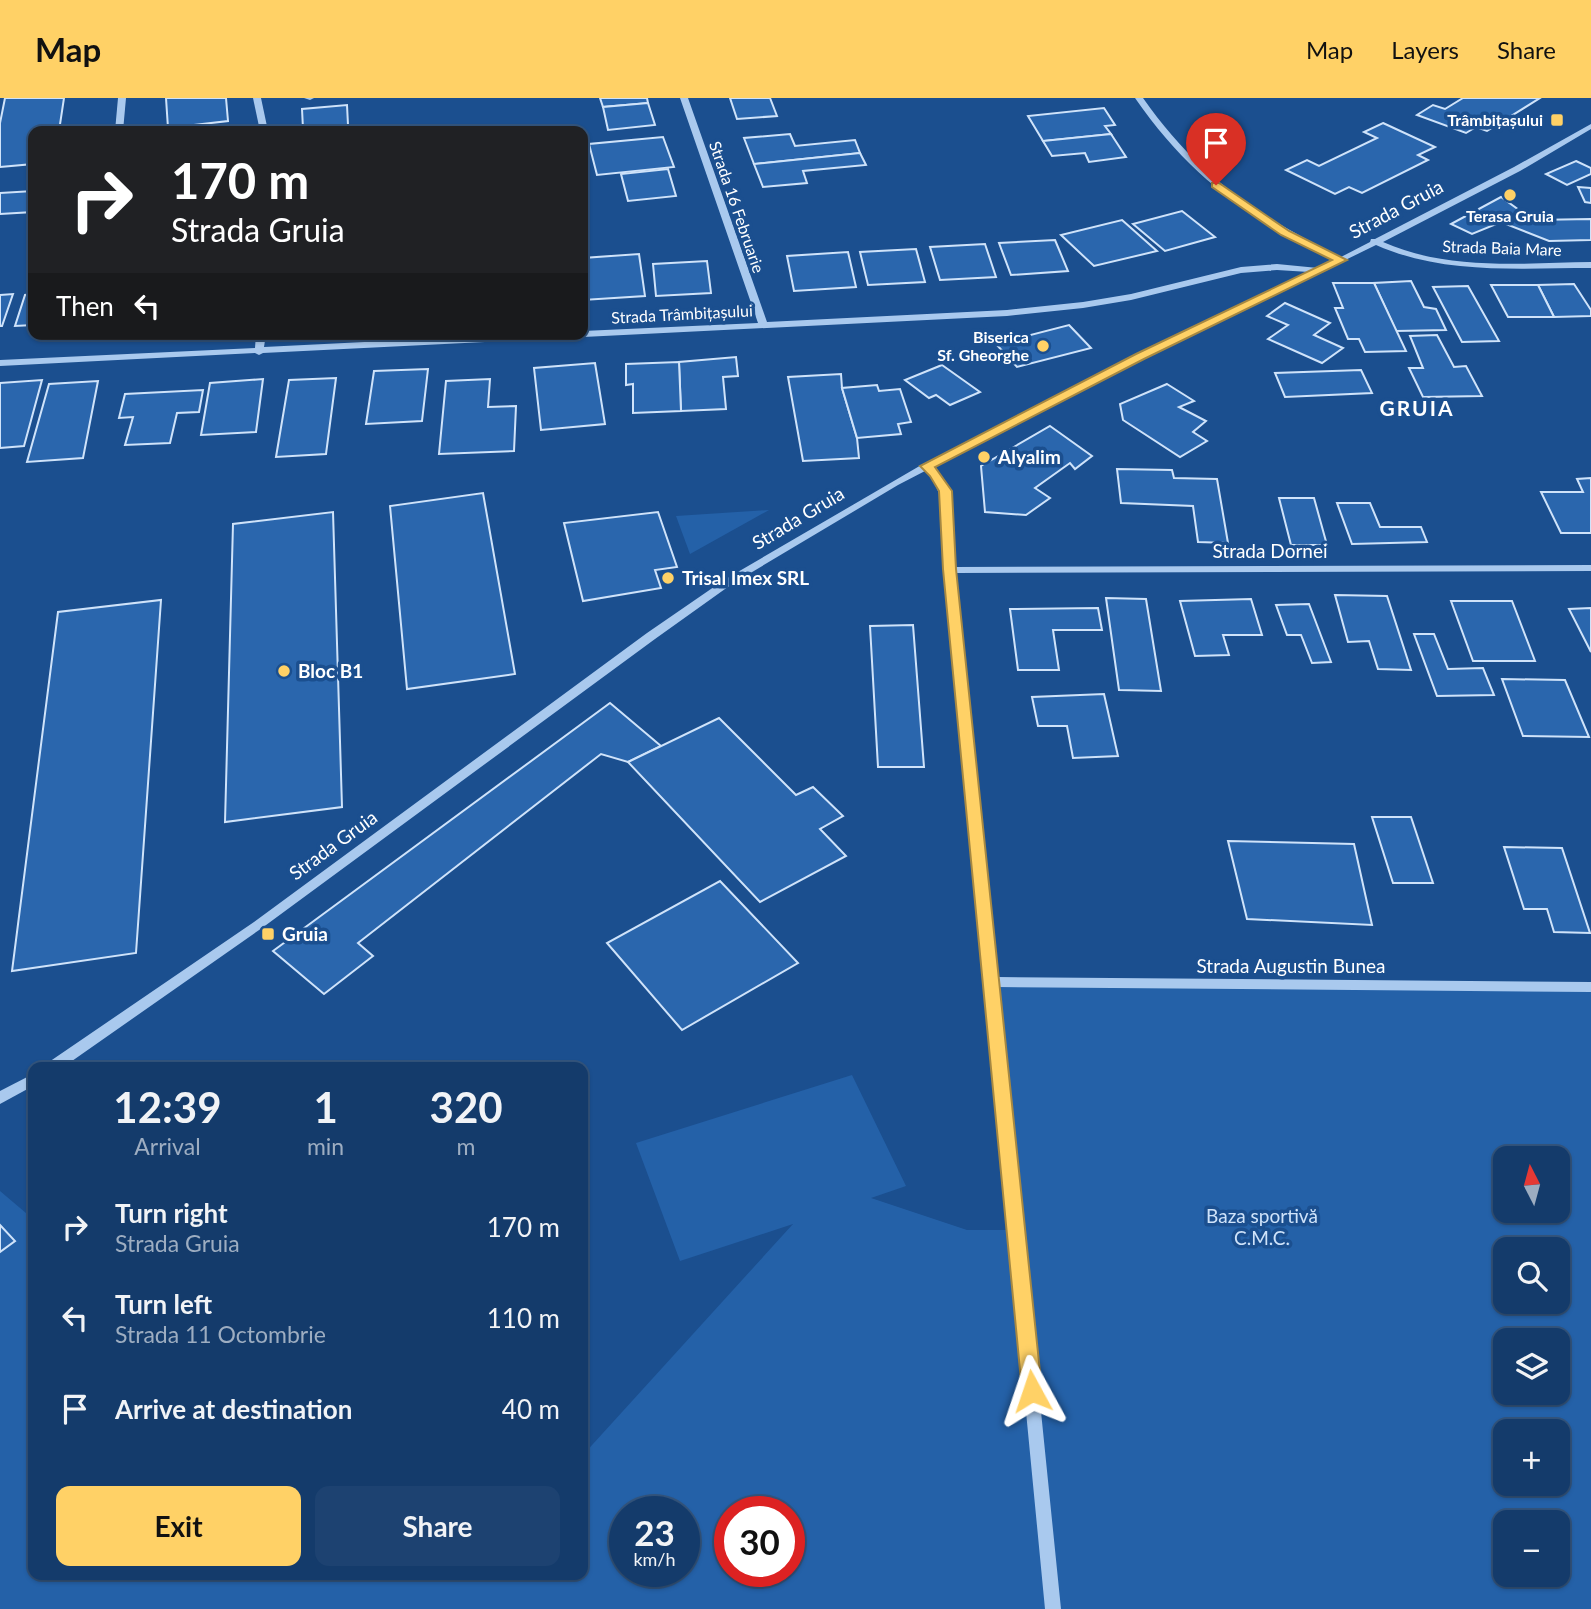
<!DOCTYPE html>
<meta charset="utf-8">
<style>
:root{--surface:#143b6b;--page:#1d4271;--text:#f1f3f6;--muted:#9dadc1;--line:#33557e;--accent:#ffd166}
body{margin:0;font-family:Lato,sans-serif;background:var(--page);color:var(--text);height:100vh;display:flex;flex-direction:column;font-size:26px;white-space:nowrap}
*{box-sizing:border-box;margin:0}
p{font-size:23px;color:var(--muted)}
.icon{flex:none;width:38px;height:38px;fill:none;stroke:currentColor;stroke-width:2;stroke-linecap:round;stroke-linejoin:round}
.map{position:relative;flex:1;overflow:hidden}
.side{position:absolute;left:28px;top:964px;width:560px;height:518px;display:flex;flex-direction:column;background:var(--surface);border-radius:14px;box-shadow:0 2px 5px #0004,0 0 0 2px var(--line)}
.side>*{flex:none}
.hud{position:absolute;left:28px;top:28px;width:560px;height:214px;border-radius:14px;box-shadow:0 2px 5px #0004,0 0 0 2px var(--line);background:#202124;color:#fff;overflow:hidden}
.needle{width:46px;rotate:354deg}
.fabs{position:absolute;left:1493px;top:1048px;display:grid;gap:14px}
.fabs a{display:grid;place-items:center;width:77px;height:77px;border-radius:14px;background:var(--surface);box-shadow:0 2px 5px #0004,0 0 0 2px var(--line);font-size:35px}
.speed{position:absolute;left:609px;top:1398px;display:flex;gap:14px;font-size:35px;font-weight:700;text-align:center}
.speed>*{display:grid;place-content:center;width:91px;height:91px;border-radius:50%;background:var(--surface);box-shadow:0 2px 5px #0004,0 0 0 2px var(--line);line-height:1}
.speed small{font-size:18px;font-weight:400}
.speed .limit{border:10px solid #d22;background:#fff;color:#111}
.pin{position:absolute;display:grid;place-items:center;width:60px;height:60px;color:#fff;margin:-72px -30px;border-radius:50% 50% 50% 0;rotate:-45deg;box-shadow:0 0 7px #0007}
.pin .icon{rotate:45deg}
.me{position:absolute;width:77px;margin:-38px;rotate:355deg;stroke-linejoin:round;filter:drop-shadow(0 0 5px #0008)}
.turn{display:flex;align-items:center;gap:24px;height:147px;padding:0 28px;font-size:32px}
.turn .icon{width:91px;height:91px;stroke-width:2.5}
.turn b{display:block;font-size:49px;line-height:60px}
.then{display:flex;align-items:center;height:66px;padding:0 28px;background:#0003;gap:14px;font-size:26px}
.eta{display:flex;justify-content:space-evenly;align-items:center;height:119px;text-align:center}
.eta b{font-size:42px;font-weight:700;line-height:49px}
.action{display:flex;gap:14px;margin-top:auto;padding:14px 28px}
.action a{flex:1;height:80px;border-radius:14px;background:var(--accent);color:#111;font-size:28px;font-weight:700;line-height:80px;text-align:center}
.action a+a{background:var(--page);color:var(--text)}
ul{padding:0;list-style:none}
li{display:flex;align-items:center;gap:21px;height:91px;padding:0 28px}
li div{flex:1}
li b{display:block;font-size:26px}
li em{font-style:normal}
header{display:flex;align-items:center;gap:42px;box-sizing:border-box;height:98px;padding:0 35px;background:var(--accent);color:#111}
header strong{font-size:33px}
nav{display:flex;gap:38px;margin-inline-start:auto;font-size:24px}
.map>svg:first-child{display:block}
</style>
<header>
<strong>Map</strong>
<nav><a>Map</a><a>Layers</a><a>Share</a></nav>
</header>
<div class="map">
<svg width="1591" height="1511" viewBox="0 0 1591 1511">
<rect width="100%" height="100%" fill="#1b4f8f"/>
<!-- green -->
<g fill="#2461a8" fill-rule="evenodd">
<polygon points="769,412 690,456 676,418"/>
<path d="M 991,884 L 1591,885 L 1591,1511 L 0,1511 L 0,1093 L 33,1121 L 33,1477 L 583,1477 L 583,1357 L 793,1126 L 680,1163 L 636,1045 L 852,977 L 906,1088 L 871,1100 L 967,1132 L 1015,1132 ZM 1505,1060 L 1558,1060 L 1558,1113 L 1505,1113 ZM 1505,1152 L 1558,1152 L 1558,1204 L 1505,1204 ZM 1505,1242 L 1558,1242 L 1558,1295 L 1505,1295 ZM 1505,1334 L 1558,1334 L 1558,1386 L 1505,1386 ZM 625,1414 L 684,1414 L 684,1474 L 625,1474 ZM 730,1414 L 789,1414 L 789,1474 L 730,1474 ZM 1505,1424 L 1558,1424 L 1558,1477 L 1505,1477 Z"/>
</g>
<!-- building -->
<g fill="#2a66ad" stroke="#cfe3fa" stroke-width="2">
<polygon points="5,0 64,0 59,33 33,33 33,66 0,69 0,25"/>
<polygon points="166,0 226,0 228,23 168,30"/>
<polygon points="600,0 647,0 648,5 603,9"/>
<polygon points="730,0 770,0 777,18 737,21"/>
<polygon points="1463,0 1540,0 1487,33 1476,29 1466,35 1417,17 1433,7 1445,11"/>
<polygon points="648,5 655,27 608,32 603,9"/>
<polygon points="347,7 348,27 303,31 302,11"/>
<polygon points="1104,10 1115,27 1105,28 1111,36 1043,43 1028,18"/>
<polygon points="1383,25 1435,49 1418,57 1428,62 1362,95 1349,89 1335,96 1286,72 1307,62 1319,68 1377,40 1364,34"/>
<polygon points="790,36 795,48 855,42 860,55 754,66 744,40"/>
<polygon points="1111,36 1126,59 1089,64 1085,55 1052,58 1043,43"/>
<polygon points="663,39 674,69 597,77 589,46"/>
<polygon points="860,55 866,67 803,73 807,85 763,89 754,66"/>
<polygon points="1576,63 1591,70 1591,76 1567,87 1546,76"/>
<polygon points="668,71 676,98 628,103 621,76"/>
<polygon points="1578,89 1591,90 1591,105 1585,104"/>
<polygon points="33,93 33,114 0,116 0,95"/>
<polygon points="1501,99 1533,122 1591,121 1591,142 1549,143 1501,124 1472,136 1451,126"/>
<polygon points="1182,113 1215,139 1165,153 1133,126"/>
<polygon points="1122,122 1157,153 1094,168 1061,137"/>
<polygon points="1055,142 1068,173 1011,177 999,145"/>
<polygon points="985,146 996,179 940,182 930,149"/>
<polygon points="916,151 925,184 868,187 860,154"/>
<polygon points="848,154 856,189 794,193 787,158"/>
<polygon points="639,156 645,198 583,202 583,160"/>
<polygon points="707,163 711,195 656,198 653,166"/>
<polygon points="1411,183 1424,209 1436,211 1446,232 1396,233 1374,185"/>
<polygon points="1333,185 1374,185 1406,253 1365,254 1359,241 1348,241 1335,210 1343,210"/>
<polygon points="1574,186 1591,212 1591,218 1554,219 1538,187"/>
<polygon points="1491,187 1538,187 1554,219 1508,219"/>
<polygon points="1468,188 1499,243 1462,244 1433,189"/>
<polygon points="13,196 2,228 0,228 0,197"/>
<polygon points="33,196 33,227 15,228 25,197"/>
<polygon points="1285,205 1330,225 1314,237 1343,250 1322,265 1268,241 1288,227 1267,218"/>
<polygon points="1069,227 1091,250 1017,269 996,246"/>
<polygon points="1437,237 1454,269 1466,268 1482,298 1423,299 1409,270 1423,270 1410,238"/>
<polygon points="736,259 738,278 723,279 726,311 681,313 679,264"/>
<polygon points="679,264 681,313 633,315 633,286 626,287 626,266"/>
<polygon points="595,265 605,326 541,332 534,270"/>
<polygon points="942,267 980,294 950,307 936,297 929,300 905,282"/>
<polygon points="428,271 422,323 366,326 374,273"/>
<polygon points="1361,272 1372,295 1285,299 1275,275"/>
<polygon points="841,276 842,290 857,340 859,360 803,363 788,279"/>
<polygon points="336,280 326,356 276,359 289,282"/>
<polygon points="263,281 256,334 201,337 210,285"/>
<polygon points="490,281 488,309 516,308 514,353 439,356 446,283"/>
<polygon points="42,282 24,348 0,350 0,285"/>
<polygon points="98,283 83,360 27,364 49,286"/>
<polygon points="1167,286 1194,303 1179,309 1206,323 1193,334 1207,343 1180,359 1123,322 1120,306"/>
<polygon points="877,287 879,293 900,291 911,324 898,326 901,336 857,340 842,290"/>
<polygon points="203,292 199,314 177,315 170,345 125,347 133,319 119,320 125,296"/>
<polygon points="1050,328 1092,358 1075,371 1070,365 1035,390 1050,400 1026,417 985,414 981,368"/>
<polygon points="1117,371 1172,372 1174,380 1217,381 1228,445 1198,444 1193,408 1121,405"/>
<polygon points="1591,380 1591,435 1561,435 1541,394 1583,394 1577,381"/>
<polygon points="483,395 515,576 407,591 390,408"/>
<polygon points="1279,400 1314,400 1327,447 1291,447"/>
<polygon points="1337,405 1370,405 1380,429 1421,429 1427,444 1352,446"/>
<polygon points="333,414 342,709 225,724 233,426"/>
<polygon points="658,414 677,469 655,472 661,490 583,503 564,425"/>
<polygon points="1335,497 1387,498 1411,572 1378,571 1369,543 1348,544"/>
<polygon points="1106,500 1146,501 1161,593 1119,592"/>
<polygon points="1251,501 1262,537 1223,537 1229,557 1195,558 1180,503"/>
<polygon points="161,502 136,855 12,873 58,514"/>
<polygon points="1451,503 1512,503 1535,563 1473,563"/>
<polygon points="1309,506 1331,564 1312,565 1301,537 1287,537 1276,507"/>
<polygon points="1098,510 1102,532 1053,532 1059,572 1018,572 1010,511"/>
<polygon points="1591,510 1591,554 1569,511"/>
<polygon points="913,527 924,669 878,669 870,528"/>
<polygon points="1414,536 1434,536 1448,571 1483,570 1494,597 1437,598"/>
<polygon points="1502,581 1565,582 1589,639 1523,638"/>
<polygon points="1104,596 1118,658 1073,660 1067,628 1038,628 1032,599"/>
<polygon points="610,605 661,648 628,664 601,656 358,845 373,858 324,896 273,853"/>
<polygon points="719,620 796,697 813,689 843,718 820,731 846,758 760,804 628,664"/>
<polygon points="1372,719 1411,719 1433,785 1393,785"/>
<polygon points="1228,743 1354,746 1372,827 1247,821"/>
<polygon points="1504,749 1562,750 1590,835 1554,834 1547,811 1524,811"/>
<polygon points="720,783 798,865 682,932 607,845"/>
<polygon points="0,1127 15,1143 0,1154"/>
</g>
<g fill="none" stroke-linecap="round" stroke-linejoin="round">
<!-- minor -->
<g fill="#a9c9ee" fill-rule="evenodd">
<polygon points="118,0 126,0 123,33 115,33"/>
<polygon points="253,0 261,0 268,33 260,33"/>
<polygon points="304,0 314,0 310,2"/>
<path d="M 680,0 L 688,0 L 767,224 L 1007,212 L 1083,204 L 1131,196 L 1241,169 L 1277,166 L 1318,170 L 1334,162 C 1249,121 1189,78 1135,0 L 1143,0 C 1196,76 1258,119 1341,159 L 1370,144 L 1371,141 L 1375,141 L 1514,69 L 1591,26 L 1591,31 L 1520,73 L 1383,144 C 1448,173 1522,165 1591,164 L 1591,170 C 1519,170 1444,177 1376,147 L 1143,261 L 933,369 C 958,396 954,434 955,469 L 1591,467 L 1591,473 L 956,475 L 997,879 L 1591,884 L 1591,894 L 998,889 L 1061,1511 L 1045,1511 L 945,472 C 944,439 950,398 925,373 L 898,387 L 732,486 L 655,541 L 262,830 L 62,970 L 44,970 L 46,966 L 254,824 L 647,535 L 724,482 L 923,366 L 1137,257 L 1309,174 L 1277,172 L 1241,175 L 1131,202 L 1083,210 L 1007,218 L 263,255 L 259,257 L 255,255 L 0,268 L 0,262 L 255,250 L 256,236 L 266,236 L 264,249 L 524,236 L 583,236 L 583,233 L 758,225 Z"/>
<polygon points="33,976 33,988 0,1006 0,993"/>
</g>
</g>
<!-- route -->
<polygon fill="#ffd166" stroke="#a68842" stroke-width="2" points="1212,85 1219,85 1289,133 1347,162 1144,261 935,369 952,393 956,471 1042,1293 1039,1300 1032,1303 1024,1300 1022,1293 943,471 939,393 930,378 920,368 1136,256 1332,162 1281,137 1212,89"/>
<!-- markers -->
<g fill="#ffd166" stroke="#1b4f8f" stroke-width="2.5">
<rect x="1550" y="15" width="14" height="14" rx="3.5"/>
<circle cx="1510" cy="97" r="7"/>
<circle cx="1043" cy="248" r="7"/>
<circle cx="984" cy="359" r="7"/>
<circle cx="668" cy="480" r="7"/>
<circle cx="284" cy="573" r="7"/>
<rect x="261" y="829" width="14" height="14" rx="3.5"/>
</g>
<g text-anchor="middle" stroke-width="7" stroke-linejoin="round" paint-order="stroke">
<!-- far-poi labels -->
<g font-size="16" font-weight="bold" fill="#fff" stroke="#1b4f8f" text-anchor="end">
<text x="1543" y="28">Trâmbițașului</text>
<text x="1510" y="124" text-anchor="middle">Terasa Gruia</text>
<text x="1029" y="245">Biserica<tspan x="1029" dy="18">Sf. Gheorghe</tspan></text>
</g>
<!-- far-street labels -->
<g font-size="16" fill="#fff" stroke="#1b4f8f">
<text transform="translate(737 109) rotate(71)" y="6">Strada 16 Februarie</text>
<text transform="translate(1502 150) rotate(2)" y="6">Strada Baia Mare</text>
<text transform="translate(682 216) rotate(-3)" y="6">Strada Trâmbițașului</text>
</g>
<!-- street labels -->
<g font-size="19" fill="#fff" stroke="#1b4f8f">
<text transform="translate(1396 111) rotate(-28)" y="7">Strada Gruia</text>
<text transform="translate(798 420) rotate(-31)" y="7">Strada Gruia</text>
<text x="1270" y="460">Strada Dornei</text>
<text transform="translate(333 747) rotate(-36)" y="7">Strada Gruia</text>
<text x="1291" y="875">Strada Augustin Bunea</text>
</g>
<!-- poi labels -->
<g font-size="19" font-weight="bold" fill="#fff" stroke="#1b4f8f" text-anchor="start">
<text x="998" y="366">Alyalim</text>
<text x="682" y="487">Trisal Imex SRL</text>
<text x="298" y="580">Bloc B1</text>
<text x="282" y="843">Gruia</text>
</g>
<!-- park labels -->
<g font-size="19" fill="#cfe3fa" stroke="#1b4f8f">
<text x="1262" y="1125">Baza sportivă<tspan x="1262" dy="22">C.M.C.</tspan></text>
</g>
<!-- far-district labels -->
<g font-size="21" font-weight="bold" letter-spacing="2" fill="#fff" stroke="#1b4f8f">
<text x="1417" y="318">GRUIA</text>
</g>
</g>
</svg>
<div class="fabs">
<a><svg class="needle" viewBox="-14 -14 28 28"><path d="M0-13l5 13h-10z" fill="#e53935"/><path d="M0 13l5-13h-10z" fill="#9dadc1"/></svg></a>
<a><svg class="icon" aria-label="search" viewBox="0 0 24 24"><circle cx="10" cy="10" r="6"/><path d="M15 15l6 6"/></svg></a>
<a><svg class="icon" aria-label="layers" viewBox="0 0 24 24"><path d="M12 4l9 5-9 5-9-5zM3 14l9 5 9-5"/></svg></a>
<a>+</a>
<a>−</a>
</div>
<div class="speed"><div>23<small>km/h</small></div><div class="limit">30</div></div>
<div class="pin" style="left:1216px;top:87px;background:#d93025"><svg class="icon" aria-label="arrive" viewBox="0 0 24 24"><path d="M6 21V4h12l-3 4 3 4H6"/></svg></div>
<svg class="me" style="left:1032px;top:1293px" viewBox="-20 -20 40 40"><path d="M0-17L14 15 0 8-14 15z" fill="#ffd166" stroke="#fff" stroke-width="4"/></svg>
<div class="hud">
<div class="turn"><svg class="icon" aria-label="right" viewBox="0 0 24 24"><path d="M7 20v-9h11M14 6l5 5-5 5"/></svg><div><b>170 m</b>Strada Gruia</div></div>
<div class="then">Then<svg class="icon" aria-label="left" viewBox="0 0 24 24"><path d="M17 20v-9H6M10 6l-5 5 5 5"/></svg></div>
</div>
<section class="side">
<div class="eta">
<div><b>12:39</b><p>Arrival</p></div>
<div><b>1</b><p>min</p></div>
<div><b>320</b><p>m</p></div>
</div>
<ul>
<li><svg class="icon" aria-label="right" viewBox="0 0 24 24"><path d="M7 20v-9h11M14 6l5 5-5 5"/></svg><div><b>Turn right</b><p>Strada Gruia</p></div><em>170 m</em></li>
<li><svg class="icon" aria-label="left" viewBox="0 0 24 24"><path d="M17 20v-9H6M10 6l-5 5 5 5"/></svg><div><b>Turn left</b><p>Strada 11 Octombrie</p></div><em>110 m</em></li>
<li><svg class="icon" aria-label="arrive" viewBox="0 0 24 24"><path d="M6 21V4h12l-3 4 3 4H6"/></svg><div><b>Arrive at destination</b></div><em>40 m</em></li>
</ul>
<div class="action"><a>Exit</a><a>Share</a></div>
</section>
</div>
